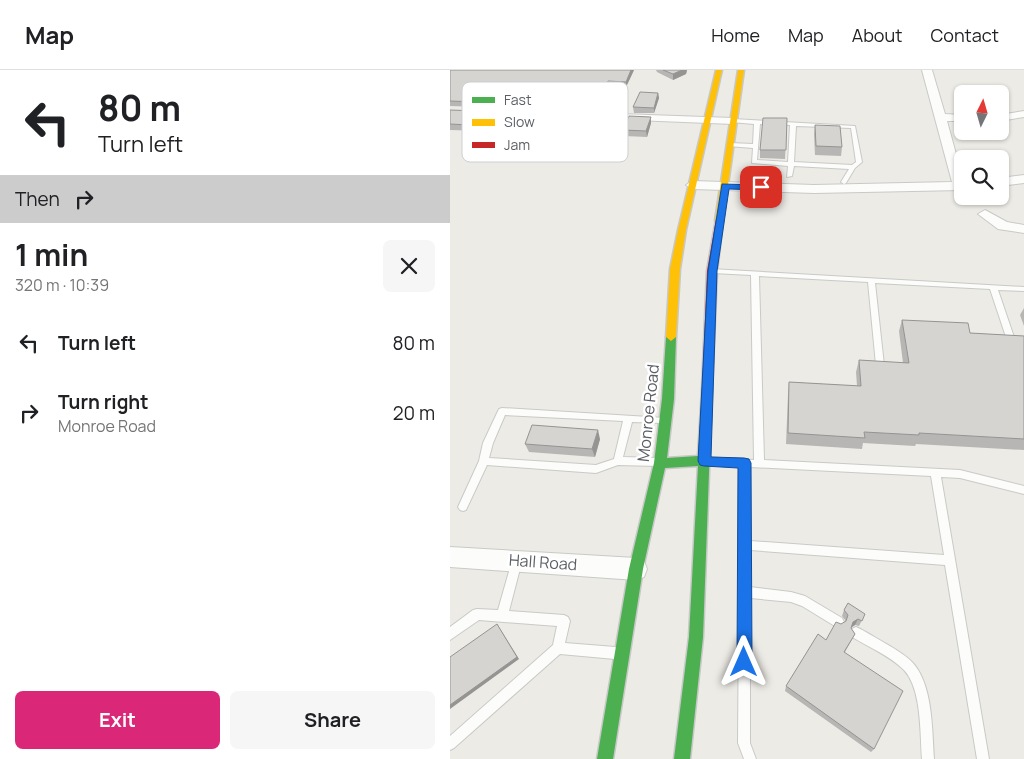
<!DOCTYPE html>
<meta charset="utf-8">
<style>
:root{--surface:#fff;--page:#f6f6f6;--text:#202124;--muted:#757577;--line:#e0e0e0;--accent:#db2777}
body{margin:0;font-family:Manrope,sans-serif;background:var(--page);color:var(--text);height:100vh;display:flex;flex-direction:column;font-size:19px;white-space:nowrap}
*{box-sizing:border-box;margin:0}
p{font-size:16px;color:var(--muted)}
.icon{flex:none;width:28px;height:28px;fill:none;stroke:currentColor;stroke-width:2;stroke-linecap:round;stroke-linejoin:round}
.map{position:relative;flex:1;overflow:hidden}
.drawer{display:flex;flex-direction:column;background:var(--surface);width:450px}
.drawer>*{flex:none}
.banner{background:#fff;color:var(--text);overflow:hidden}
.needle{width:32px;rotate:5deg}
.controls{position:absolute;left:504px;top:15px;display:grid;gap:10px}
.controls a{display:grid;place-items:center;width:55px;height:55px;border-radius:8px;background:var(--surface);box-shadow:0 1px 4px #0004;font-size:25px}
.pin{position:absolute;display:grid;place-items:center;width:42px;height:42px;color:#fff;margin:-21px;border-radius:10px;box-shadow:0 2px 8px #0006}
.me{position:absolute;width:55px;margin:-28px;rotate:0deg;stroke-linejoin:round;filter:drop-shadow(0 0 4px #0008)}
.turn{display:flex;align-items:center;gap:18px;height:105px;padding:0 15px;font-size:22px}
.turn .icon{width:65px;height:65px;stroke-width:2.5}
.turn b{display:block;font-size:35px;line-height:42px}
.then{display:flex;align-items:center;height:48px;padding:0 15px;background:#0003;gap:10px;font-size:19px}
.round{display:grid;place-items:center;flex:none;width:52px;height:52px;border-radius:8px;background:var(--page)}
.summary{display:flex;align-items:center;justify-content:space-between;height:85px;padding:0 15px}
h1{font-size:30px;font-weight:700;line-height:38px}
.action{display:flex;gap:10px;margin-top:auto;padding:10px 15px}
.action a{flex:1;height:58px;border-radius:8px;background:var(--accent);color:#fff;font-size:20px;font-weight:700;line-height:58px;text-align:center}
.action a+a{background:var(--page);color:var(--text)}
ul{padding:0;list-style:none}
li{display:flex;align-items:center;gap:15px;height:70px;padding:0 15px}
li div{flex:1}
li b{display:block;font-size:19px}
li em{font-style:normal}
header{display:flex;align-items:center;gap:30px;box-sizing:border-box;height:70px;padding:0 25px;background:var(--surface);border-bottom:1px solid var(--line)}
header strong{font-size:24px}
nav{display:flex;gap:28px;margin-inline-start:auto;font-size:18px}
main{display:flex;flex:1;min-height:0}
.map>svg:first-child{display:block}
</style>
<header>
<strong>Map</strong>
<nav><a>Home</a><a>Map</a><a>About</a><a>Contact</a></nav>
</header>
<main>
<section class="drawer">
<div class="banner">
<div class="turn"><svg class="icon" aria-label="left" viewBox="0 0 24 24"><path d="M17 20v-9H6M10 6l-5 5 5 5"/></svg><div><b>80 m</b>Turn left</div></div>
<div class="then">Then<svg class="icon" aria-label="right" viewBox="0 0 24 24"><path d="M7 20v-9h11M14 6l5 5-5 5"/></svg></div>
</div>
<div class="summary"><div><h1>1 min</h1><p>320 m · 10:39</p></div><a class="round"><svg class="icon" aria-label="close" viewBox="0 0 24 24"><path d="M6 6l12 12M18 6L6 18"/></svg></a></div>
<ul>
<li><svg class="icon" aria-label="left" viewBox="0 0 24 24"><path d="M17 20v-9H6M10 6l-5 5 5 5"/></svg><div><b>Turn left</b></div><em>80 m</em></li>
<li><svg class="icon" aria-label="right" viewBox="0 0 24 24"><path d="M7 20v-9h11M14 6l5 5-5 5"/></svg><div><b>Turn right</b><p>Monroe Road</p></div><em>20 m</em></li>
</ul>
<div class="action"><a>Exit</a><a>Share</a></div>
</section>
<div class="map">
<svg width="574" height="689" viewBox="0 0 574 689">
<rect width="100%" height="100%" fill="#ecebe6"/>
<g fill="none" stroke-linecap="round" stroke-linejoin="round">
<!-- lane casing -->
<g stroke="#c9c9c8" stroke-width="2">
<g id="lane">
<path d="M 283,49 L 405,56 L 412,92 L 405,98 L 396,113 L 394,114 L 391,112 L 399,99 L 344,96 L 342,106 L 337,107 L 338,96 L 302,93 L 303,78 L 278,76 L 277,75 L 280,73 L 303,74 L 304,54 L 281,52 L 281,50 ZM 310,54 L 340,55 L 338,92 L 307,90 ZM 346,56 L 401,58 L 406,92 L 402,95 L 344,92 Z"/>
<path d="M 261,199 L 574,217 L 574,221 L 548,220 L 565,270 L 561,273 L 557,270 L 540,219 L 425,213 L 434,295 L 430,298 L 426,295 L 418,212 L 309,206 L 314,390 L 510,400 L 574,416 L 574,424 L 510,408 L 491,407 L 539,689 L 527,689 L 495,495 L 300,480 L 300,517 L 341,522 L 355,526 L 392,548 L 394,552 L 392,556 L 388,558 L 352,536 L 341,532 L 300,528 L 300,673 L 306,689 L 294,689 L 288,673 L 290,397 L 257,395 L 254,394 L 252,391 L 254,388 L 257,387 L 304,390 L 301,205 L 263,203 L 259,201 ZM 300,397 L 481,406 L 494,485 L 300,471 Z"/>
<path d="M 52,338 L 215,348 L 216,350 L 215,352 L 212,353 L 182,352 L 173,387 L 207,388 L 210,389 L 212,392 L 210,395 L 207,396 L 168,395 L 146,403 L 37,395 L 16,440 L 13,441 L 10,440 L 8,437 L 29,391 L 33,373 L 48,341 L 49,339 ZM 55,345 L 173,351 L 164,389 L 146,395 L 39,388 L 43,373 Z"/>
<polygon points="67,486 71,488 72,491 59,541 114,545 118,547 120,551 115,573 165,577 169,579 171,583 169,587 165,589 110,584 4,678 0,680 0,666 103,575 107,556 29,550 0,570 0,557 23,540 27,539 48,540 62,491 63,488"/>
<path d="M 406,557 C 415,561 424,567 433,572 C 443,578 454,584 462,592 C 483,614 482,660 484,689 L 472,689 C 470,664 472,619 454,600 C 440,586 419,577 402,567 L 400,563 L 402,559 Z"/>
</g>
</g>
<!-- street casing -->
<g stroke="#c9c9c8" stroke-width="2">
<g id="street">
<polygon points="472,0 482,0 495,44 512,45 512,51 497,51 512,106 512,120 364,123 242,119 236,115 242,111 364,115 502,112"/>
<polygon points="574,41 574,47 550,51 550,45"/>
<polygon points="114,42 283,48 289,51 283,54 110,47 108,45"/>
<polygon points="574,105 574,113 550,116 550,108"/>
<polygon points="535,140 557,152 574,155 574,163 548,159 528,144"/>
<polygon points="0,477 186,488 194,491 197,499 194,507 186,510 0,497"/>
</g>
</g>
<!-- fast casing -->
<g stroke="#c7c8c7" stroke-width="3">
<polygon id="fast" points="221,263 226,267 224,329 217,388 248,386 252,320 257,316 262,320 253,567 240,689 224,689 239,567 248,396 215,398 193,499 163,689 147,689 179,499 204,393 212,329 216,267"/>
</g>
<!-- slow casing -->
<g stroke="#c7c8c7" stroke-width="3">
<g id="slow">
<polygon points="266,0 272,0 236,160 230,199 226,267 221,271 216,267 220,199 228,160"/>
<polygon points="288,0 294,0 273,151 269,153 265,151"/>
</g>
</g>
<!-- jam casing -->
<g stroke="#c7c8c7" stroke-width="3">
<polygon id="jam" points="266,149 272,149 273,151 267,201 262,320 257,324 252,320 257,201"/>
</g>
<!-- lane -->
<use href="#lane" fill="#fcfcfb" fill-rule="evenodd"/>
<!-- street -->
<use href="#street" fill="#fcfcfb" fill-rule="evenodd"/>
<!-- fast -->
<use href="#fast" fill="#4caf50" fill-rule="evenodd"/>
<!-- slow -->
<use href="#slow" fill="#ffc107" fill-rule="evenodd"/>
<!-- jam -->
<use href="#jam" fill="#c62828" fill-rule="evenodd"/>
</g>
<!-- wall -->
<g fill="#b8b6b4">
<polygon points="0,0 184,0 176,17 159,16 145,41 0,36"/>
<polygon points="206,0 237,0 236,4 223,10 207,2"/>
<polygon points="208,23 209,28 204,43 184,43 183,37"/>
<polygon points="0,40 140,51 132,65 129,66 62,64 61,66 38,65 36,61 0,60"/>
<polygon points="201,47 201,53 197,67 174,66 173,60"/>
<polygon points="337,48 335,89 310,88 310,80"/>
<polygon points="365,55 392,77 391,86 365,85 364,64"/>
<polygon points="574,238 574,256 570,245"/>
<polygon points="452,250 520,263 574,266 574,380 466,374 465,376 413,373 412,379 336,374 338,324 339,312 407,316 406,302 409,290 453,293 449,261"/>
<polygon points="150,369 145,387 79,382 75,374"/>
<polygon points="394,540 415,544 409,556 405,555 401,558 405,564 395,582 424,679 421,682 335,621 336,616 376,570 391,554 396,551 392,546"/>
</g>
<!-- shaded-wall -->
<g fill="#969492">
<polygon points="181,0 184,0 176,17 176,12"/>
<polygon points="232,0 237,0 236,4 223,10 223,4"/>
<polygon points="158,11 159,16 145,41 144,36"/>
<polygon points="208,23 209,28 204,43 204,38"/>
<polygon points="139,45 140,51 132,65 129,66 127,60"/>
<polygon points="201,47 201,53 197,67 196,61"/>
<polygon points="61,58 62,64 61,66 59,60"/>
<polygon points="148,360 150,369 145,387 142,379"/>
<polygon points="408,549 405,555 400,558 403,552"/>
<polygon points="47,554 69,589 0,639 0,635"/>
</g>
<!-- building -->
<g fill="#d6d4d1" stroke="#969492">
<polygon points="0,0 181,0 176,12 158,11 144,36 0,31"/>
<polygon points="213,0 232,0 223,4"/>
<polygon points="190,22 208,23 204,38 183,37"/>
<polygon points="0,40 139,45 131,59 127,60 61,58 59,60 36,60 38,56 0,54"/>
<polygon points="179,46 201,47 196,61 173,60"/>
<polygon points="313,48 337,48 336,80 310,80"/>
<polygon points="365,55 390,56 392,77 366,76"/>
<polygon points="452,250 518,253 520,263 574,266 574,369 469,363 469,365 414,362 415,368 338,363 339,312 411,316 409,290 459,293"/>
<polygon points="82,355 148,360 142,379 75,374"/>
<polygon points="398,533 415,544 412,551 408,549 403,552 401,558 405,564 394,582 453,621 424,679 336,616 368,564 376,570 386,552 391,554 396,551 398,545 394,540"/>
<polygon points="47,554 67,587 0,635 0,587"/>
</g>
<!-- route -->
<polygon fill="#1a73e8" stroke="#114b97" points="272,114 311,115 315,117 311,120 279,119 267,201 261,387 294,388 299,389 301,393 302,592 299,597 294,600 289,597 287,592 288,398 254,396 250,395 248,391 258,201"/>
<g text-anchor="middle" stroke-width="5" stroke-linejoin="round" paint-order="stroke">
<!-- street labels -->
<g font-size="16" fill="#5b5f65" stroke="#fff">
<text transform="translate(198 343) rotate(-84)" y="6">Monroe Road</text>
<text transform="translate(93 492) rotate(4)" y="6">Hall Road</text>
</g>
</g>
<!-- legend -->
<rect x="12" y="12" width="166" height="80" rx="8" fill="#fff" stroke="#cecfd1" stroke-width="1"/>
<rect x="22" y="27" width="23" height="6" fill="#4caf50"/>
<rect x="22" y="49" width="23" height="7" fill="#ffc107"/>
<rect x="22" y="72" width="23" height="6" fill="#c62828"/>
<g font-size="14" fill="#5b5f65">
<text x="54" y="35">Fast</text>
<text x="54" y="57">Slow</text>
<text x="54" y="80">Jam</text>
</g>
</svg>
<div class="controls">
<a><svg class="needle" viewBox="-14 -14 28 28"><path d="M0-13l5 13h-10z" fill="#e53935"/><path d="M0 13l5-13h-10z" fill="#757577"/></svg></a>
<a><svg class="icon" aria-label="search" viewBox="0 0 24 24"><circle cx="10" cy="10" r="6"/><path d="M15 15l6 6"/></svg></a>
</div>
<div class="pin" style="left:311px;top:117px;background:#d93025"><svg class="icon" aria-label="arrive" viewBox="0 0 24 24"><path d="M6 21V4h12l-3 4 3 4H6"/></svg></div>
<svg class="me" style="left:294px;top:592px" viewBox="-20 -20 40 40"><path d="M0-17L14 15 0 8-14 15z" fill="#1a73e8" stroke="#fff" stroke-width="4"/></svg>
</div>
</main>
